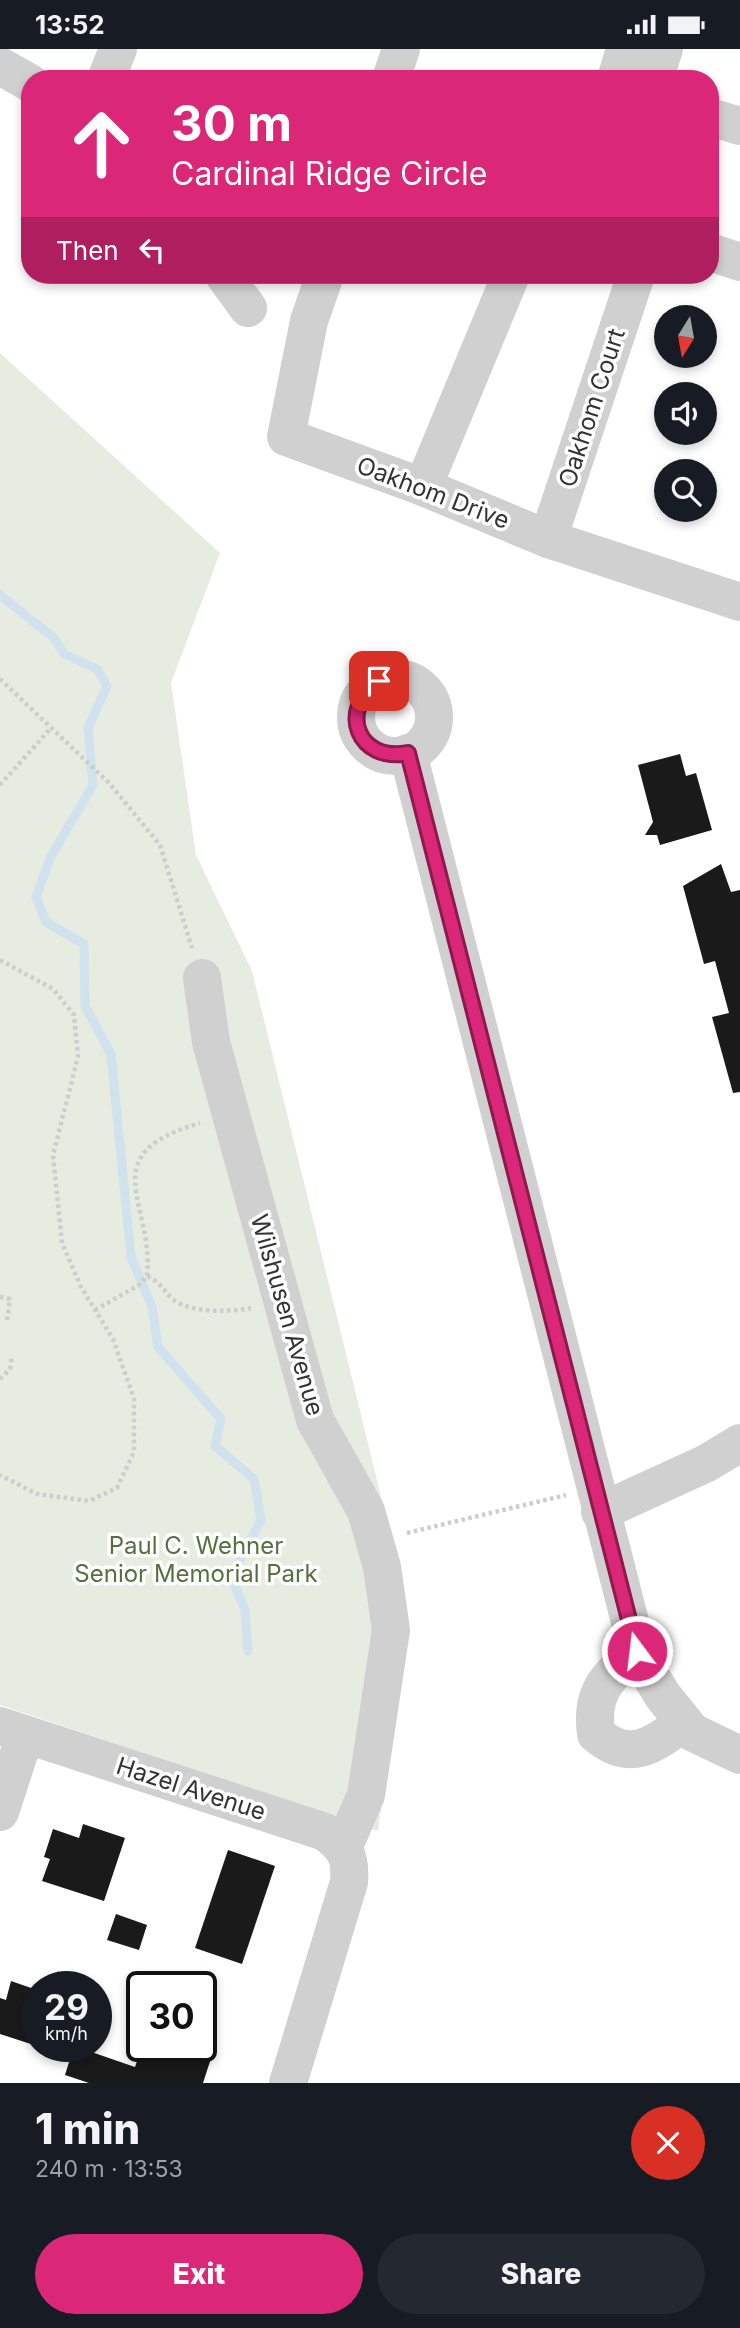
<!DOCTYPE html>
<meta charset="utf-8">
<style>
:root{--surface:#171b24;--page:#242831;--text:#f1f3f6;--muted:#9ea1a6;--accent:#db2777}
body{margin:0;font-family:Inter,sans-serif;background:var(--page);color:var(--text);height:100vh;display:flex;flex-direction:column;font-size:26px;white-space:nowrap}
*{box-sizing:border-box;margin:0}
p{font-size:23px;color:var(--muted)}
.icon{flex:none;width:38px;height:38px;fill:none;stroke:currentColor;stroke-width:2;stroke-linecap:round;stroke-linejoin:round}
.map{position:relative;height:2034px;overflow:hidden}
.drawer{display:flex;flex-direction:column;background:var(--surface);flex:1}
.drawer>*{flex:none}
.top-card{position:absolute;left:21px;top:21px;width:698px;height:214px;border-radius:28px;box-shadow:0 4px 10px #0003;background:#db2777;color:#fff;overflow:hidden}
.needle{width:46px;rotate:191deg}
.tools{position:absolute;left:654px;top:256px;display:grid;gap:14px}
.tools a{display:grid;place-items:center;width:63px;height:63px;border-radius:50%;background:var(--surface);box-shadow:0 4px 10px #0003;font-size:35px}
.speed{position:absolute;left:21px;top:1922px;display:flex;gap:14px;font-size:35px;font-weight:700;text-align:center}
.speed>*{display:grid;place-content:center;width:91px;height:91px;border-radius:50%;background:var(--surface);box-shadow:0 4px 10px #0003;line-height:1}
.speed small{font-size:18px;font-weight:400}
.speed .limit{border:4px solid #111;border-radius:10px;background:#fff;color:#111}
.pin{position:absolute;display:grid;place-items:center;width:60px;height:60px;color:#fff;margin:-30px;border-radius:14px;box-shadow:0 4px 10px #0006}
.me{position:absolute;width:77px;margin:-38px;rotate:345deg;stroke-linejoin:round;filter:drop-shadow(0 0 5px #0008)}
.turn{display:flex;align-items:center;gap:24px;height:147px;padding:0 35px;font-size:32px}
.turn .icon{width:91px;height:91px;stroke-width:2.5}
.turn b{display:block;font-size:49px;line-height:60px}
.then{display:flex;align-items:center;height:66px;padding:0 35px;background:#0003;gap:14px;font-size:26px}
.round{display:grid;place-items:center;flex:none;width:74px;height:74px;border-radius:37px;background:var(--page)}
.summary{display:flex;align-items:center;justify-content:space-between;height:119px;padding:0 35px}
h1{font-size:42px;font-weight:800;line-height:52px}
.button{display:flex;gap:14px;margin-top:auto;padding:14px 35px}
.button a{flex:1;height:80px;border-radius:42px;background:var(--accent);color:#fff;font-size:28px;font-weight:800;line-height:80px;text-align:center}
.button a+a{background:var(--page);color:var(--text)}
.status{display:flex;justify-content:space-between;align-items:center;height:49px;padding:0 35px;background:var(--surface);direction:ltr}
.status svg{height:19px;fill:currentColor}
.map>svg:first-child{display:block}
</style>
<div class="status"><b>13:52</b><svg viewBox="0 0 49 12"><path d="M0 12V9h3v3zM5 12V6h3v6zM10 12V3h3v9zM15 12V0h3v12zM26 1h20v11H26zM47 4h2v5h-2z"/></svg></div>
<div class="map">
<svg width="740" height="2034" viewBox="0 0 740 2034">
<rect width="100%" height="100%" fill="#fff"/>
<!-- green -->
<polygon fill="#e6ecdf" points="0,304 220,504 171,634 196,806 252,922 391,1488 403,1597 378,1782 0,1656"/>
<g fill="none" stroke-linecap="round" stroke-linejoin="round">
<!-- stream -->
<polyline stroke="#cfe2ee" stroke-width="9" points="0,546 54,589 64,605 97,620 107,637 88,679 93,736 50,809 36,848 46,873 84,895 85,957 111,1005 131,1208 152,1258 158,1298 221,1370 215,1397 254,1430 261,1471 231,1527 245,1561 248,1602"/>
</g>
<!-- building -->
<g fill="#1a1a1a">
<polygon points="680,705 686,727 696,724 712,781 660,796 657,786 645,786 653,773 638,716"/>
<polygon points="721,815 731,843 740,841 740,1043 733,1044 712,968 729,964 715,912 704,915 683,837"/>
<polygon points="83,1775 125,1789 104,1852 42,1832 50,1810 44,1808 53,1780 79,1789"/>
<polygon points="228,1801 275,1817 242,1915 195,1899"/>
<polygon points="116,1865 147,1876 139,1901 107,1891"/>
<polygon points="11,1932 37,1941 37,1997 0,1985 0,1949 6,1951"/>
<polygon points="74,1997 135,2018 140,2003 159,2009 163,1997 215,1997 203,2034 89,2034 65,2026"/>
</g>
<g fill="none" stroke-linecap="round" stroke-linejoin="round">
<!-- path -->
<g stroke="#cdcdcd" stroke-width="4.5" stroke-dasharray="3.5 3.5" stroke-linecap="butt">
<polyline points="0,630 109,734 160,796 192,899"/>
<polyline points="0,736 51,679"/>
<polyline points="0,911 53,940 74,966 78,1008 53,1106 62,1194 81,1238 113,1290 134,1350 134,1403 117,1439 89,1452 37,1445 0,1426"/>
<path d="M 147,1227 C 155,1154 90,1106 200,1074"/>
<polyline points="0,1248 10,1250 7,1271"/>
<path d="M 95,1261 L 139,1236 L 147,1227 C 164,1235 165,1245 175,1252 C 194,1264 230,1263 251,1259"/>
<polyline points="0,1330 10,1320 12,1307"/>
<polyline points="407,1484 566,1446"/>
</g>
<!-- minor -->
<g stroke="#d0d0d0" stroke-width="38">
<polyline points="0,17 30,34"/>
<polyline points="106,30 118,0"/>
<polyline points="391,30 401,0"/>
<polyline points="616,30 625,0"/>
<polyline points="654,30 664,0"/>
<polyline points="710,68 740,77"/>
<polyline points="710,203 740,213"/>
<polyline points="224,226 248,259"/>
<polyline points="325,226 309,272 286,388 423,438 548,490 740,553"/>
<polyline points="423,438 511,226"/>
<polyline points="548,490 635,229"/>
<circle cx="395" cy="668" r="39"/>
<polyline points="408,704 639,1608 663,1647 692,1683 740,1706"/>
<polyline points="202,929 211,993 315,1371 366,1462 382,1518 391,1581 366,1746 344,1797"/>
<polyline points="600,1463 707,1414 740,1394"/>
<path d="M 637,1602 C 608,1628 590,1642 596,1685 C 630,1714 653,1697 684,1673"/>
<path d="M 0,1677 L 325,1783 C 345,1798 351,1807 349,1833 L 288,2034"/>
<polyline points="0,1763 25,1686"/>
</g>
</g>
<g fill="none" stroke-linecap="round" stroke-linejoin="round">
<!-- route casing -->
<g stroke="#8e194d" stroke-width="18">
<path id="route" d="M 379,632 C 337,661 358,714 408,704 L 637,1602"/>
</g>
<!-- route -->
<use href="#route" stroke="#db2777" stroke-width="12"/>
</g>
<g text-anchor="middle" stroke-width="7" stroke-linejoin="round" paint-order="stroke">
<!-- street labels -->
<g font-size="24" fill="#333" stroke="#fff">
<text transform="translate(592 359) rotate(-72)" y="8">Oakhom Court</text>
<text transform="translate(433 444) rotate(21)" y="8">Oakhom Drive</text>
<text transform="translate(287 1266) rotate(74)" y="8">Wilshusen Avenue</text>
<text transform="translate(191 1740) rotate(18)" y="8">Hazel Avenue</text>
</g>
<!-- park labels -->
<g font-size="24" fill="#56703f" stroke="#fff">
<text x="196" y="1505">Paul C. Wehner<tspan x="196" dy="28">Senior Memorial Park</tspan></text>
</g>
</g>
</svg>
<div class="tools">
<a><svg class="needle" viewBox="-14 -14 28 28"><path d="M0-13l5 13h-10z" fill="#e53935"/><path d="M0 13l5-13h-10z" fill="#9ea1a6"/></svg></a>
<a><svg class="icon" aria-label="sound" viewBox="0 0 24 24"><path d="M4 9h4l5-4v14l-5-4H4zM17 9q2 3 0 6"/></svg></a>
<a><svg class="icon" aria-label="search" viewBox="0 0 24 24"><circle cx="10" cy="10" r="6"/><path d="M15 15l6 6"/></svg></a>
</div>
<div class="speed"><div>29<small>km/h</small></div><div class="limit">30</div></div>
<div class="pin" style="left:379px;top:632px;background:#d93025"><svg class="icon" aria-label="arrive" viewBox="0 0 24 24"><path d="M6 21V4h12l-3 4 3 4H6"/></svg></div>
<svg class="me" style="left:637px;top:1602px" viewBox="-20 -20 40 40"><circle r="17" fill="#db2777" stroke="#fff" stroke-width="3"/><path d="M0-11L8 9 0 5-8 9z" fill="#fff"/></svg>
<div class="top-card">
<div class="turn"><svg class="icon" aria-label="ahead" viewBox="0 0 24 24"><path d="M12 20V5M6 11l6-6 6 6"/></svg><div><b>30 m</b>Cardinal Ridge Circle</div></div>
<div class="then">Then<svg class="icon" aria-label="left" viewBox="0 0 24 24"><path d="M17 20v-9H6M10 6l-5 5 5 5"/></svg></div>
</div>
</div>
<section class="drawer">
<div class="summary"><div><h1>1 min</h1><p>240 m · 13:53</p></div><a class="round" style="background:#d93025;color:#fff"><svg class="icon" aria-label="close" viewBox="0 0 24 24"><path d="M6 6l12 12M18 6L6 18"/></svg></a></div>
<div class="button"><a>Exit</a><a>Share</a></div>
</section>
